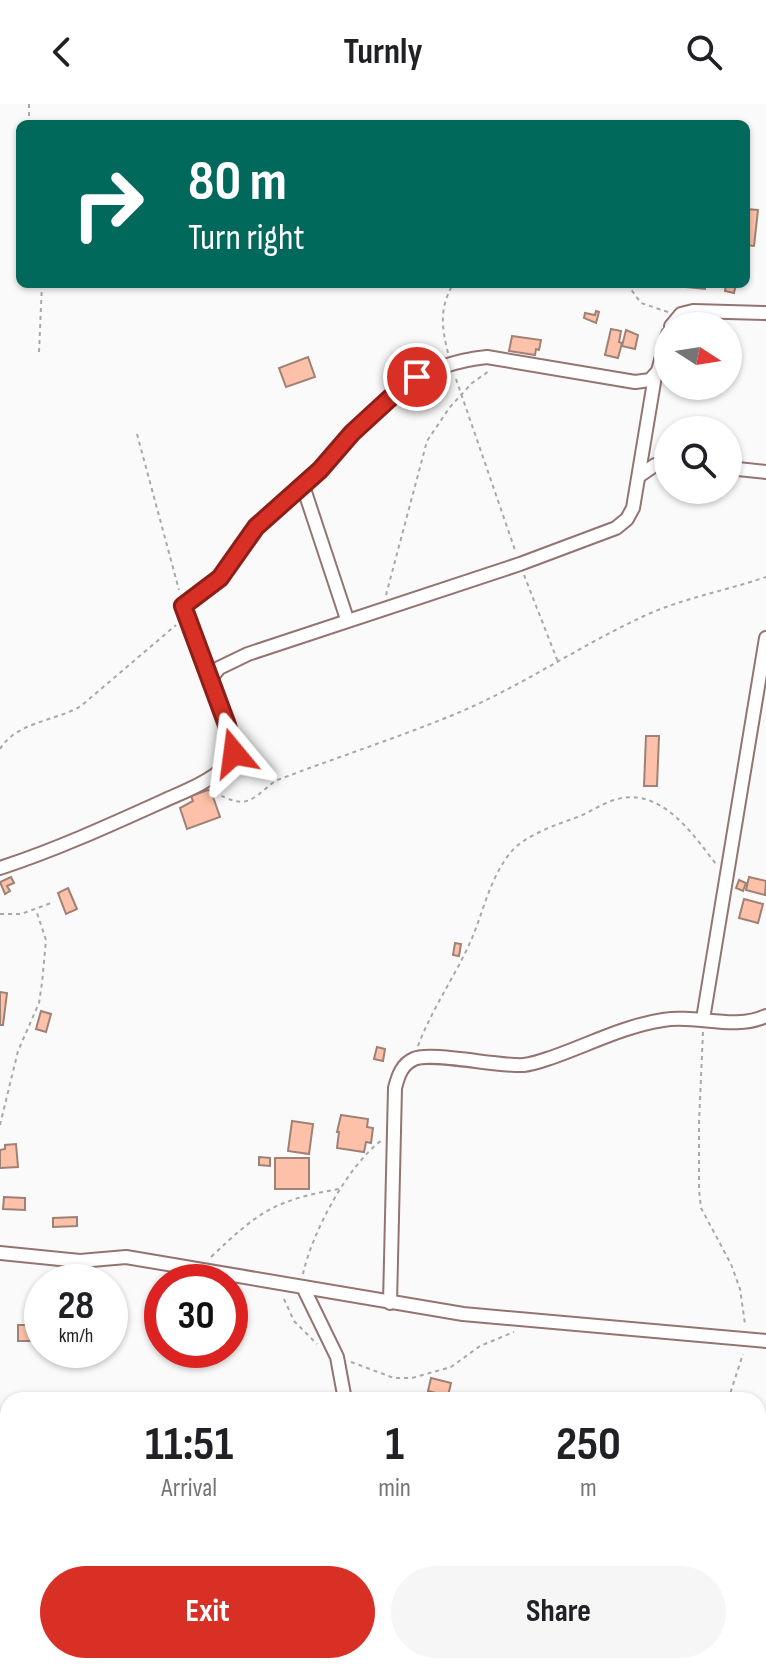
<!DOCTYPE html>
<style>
:root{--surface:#fff;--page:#f6f6f6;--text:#202124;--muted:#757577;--accent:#d93025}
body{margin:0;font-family:"Sofia Sans Condensed",sans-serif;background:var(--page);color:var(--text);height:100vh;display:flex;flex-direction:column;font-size:30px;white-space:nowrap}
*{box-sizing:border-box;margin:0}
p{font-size:26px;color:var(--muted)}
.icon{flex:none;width:44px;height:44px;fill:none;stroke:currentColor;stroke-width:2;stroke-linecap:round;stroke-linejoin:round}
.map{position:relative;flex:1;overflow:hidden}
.side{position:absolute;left:0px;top:1288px;width:766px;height:282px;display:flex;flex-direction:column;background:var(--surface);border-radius:24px 24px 0 0;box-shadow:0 2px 6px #0004}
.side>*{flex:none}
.banner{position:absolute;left:16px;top:16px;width:734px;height:168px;border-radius:12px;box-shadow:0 2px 6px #0004;background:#00695c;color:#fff;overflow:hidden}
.needle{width:52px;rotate:102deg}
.tools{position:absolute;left:654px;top:208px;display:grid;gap:16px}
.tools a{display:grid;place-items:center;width:88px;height:88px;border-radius:50%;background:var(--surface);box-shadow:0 2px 6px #0004;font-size:40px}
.speed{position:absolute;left:24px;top:1160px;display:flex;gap:16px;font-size:40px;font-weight:700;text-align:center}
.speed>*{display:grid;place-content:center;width:104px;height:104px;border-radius:50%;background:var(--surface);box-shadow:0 2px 6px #0004;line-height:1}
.speed small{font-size:20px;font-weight:400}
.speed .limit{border:12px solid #d22;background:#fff;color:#111}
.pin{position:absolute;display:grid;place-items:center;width:68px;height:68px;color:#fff;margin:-34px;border:4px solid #fff;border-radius:50%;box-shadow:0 2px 8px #0007}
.me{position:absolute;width:88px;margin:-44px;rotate:344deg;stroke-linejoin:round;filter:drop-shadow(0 0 6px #0008)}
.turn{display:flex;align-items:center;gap:28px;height:168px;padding:0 40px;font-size:36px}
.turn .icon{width:104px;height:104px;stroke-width:2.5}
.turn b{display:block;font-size:56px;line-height:68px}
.eta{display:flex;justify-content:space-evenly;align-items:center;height:136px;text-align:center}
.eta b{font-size:48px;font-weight:700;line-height:56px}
.action{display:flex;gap:16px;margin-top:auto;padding:16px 40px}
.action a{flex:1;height:92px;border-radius:48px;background:var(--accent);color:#fff;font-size:32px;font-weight:700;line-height:92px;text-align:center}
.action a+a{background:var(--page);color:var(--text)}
header{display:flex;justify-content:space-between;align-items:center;height:104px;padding:0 40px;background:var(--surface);font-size:36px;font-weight:700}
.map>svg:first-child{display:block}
</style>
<header><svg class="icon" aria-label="back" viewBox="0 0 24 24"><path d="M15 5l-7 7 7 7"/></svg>Turnly<svg class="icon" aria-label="search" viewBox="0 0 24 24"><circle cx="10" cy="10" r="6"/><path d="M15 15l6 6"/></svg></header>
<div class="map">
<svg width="766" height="1569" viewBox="0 0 766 1569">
<rect width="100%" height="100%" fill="#f9faf9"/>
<!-- building -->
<g fill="#fdc1a9" stroke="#9f8175" stroke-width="2">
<polygon points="746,105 758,106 754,142 746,141"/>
<polygon points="656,180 705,180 705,185"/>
<polygon points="726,180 736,180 734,189 725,187"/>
<polygon points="596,207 599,208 596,219 584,214 585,209 595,211"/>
<polygon points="611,225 621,227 619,238 622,239 618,254 605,251"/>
<polygon points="626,226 638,231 635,245 622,242"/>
<polygon points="512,232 541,236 539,246 536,245 535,251 509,247"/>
<polygon points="308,253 315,273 286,283 279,264"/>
<polygon points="646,632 659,632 657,682 644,682"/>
<polygon points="208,686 211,687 220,713 187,725 180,704 193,697 191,692"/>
<polygon points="11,773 14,779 7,782 10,787 5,790 0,778"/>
<polygon points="749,773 766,777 765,791 746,786"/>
<polygon points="739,776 746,779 743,787 736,784"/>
<polygon points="68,784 77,805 66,810 58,789"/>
<polygon points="744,795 763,800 758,819 739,814"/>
<polygon points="455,839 461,840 459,852 453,851"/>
<polygon points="0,888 7,889 3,921 0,921"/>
<polygon points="41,907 51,910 46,928 36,925"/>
<polygon points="377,943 385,945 383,957 374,955"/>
<polygon points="341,1011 368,1015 367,1023 373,1024 371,1039 366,1038 364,1048 337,1044 339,1028 337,1028"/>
<polygon points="292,1017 313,1020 309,1050 288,1047"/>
<polygon points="16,1040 18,1063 0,1064 0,1046 5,1045 5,1041"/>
<polygon points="259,1053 270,1054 270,1062 259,1061"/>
<rect x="275" y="1054" width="34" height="31"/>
<polygon points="4,1093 25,1094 25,1106 3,1105"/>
<polygon points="77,1113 77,1122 53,1123 53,1114"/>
<polygon points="18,1221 34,1221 35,1237 18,1237"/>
<polygon points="431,1274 451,1279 448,1292 428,1287"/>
</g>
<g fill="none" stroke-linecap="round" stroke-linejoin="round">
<!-- minor casing -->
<g stroke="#947472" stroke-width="16">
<g id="minor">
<polyline points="671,222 681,210 693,207 766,209"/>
<polyline points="728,364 766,368"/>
<polyline points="639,372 655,361 668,358"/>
<polyline points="303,382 347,515"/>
<polyline points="209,577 219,564 248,550 520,460 616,424 627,415 633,404 655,272"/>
<path d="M 0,764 C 55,746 108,722 161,698 C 183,688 208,679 226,662 C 232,655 234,649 234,640 L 183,502 C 193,489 210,484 221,472 C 235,458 243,437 257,423 C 276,402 301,386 320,366 C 373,310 405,261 487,253 L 635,278 L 650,276 L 658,267 L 668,230"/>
<polyline points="703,915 766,534"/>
<polyline points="0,1149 80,1157 126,1153 463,1210 766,1237"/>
<polyline points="303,1183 337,1253 345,1296"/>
<path d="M 390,1199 L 395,984 C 398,972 402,960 414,955 C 430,947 500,963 524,961 C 534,960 544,956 553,953 C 590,940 624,922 663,916 C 697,910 734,927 766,912"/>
<polyline points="561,1562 573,1569"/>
</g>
</g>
<!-- path -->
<g stroke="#aca7a6" stroke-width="2" stroke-dasharray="4 4" stroke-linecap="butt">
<polyline points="29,0 29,20"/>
<polyline points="627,180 641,199 668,208"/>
<polyline points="39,248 42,180"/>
<path d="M 448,249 C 442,224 439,206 452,182 L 457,180"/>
<polyline points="456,275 515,446"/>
<polyline points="137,330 179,486"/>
<polyline points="524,471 558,558"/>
<polyline points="386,491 427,337 450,303 472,279 489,267"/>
<path d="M 0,645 C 16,618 56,617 81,602 L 176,521"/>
<path d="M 214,688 C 247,706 250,697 275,677 C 332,655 391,636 448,613 C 516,586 577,543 644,512 C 683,494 725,487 766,473"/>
<polyline points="0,810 21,810 54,798"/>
<polyline points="703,928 699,1019 699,1086 701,1104 731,1160 740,1185 745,1220"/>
<path d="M 418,942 C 431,907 452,877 468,843 C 483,812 488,776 511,748 C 524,732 555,721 575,714 C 589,709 601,700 614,696 C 660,681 692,729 716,760"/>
<polyline points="0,1021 18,947 39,899 42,879 46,836 36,806"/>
<path d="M 211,1153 C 258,1108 275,1096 339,1085"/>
<path d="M 303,1170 C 312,1129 347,1062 382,1036"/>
<polyline points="284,1195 294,1217 317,1240"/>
<polyline points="351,1258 394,1274 412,1274 451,1263 480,1242 514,1228"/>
<polyline points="728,1296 743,1250"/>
<polyline points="265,1563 319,1569"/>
<polyline points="644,1569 645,1562"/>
</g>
<!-- minor -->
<use href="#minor" stroke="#fff" stroke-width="12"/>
</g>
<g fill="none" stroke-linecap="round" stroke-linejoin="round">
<!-- route casing -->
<g stroke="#8d1f18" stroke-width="20">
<polyline id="route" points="234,649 227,621 183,502 220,474 256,423 320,366 352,329 401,284 417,273"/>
</g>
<!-- route -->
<use href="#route" stroke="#d93025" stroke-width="14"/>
</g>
</svg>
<div class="tools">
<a><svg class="needle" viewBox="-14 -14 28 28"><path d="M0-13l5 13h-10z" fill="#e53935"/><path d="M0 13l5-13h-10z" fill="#757577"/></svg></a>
<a><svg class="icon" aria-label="search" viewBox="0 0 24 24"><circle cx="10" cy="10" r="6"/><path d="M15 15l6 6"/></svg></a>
</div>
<div class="speed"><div>28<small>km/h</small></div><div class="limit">30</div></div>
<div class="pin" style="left:417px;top:273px;background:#d93025"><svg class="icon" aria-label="arrive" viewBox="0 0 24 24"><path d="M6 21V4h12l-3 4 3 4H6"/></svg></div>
<svg class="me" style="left:234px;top:649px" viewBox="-20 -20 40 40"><path d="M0-17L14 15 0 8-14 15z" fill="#d93025" stroke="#fff" stroke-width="4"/></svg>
<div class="banner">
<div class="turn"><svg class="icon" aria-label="right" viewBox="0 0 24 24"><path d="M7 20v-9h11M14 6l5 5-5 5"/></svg><div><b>80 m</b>Turn right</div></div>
</div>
<section class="side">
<div class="eta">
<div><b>11:51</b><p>Arrival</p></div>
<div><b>1</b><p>min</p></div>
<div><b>250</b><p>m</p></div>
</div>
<div class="action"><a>Exit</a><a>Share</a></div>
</section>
</div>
